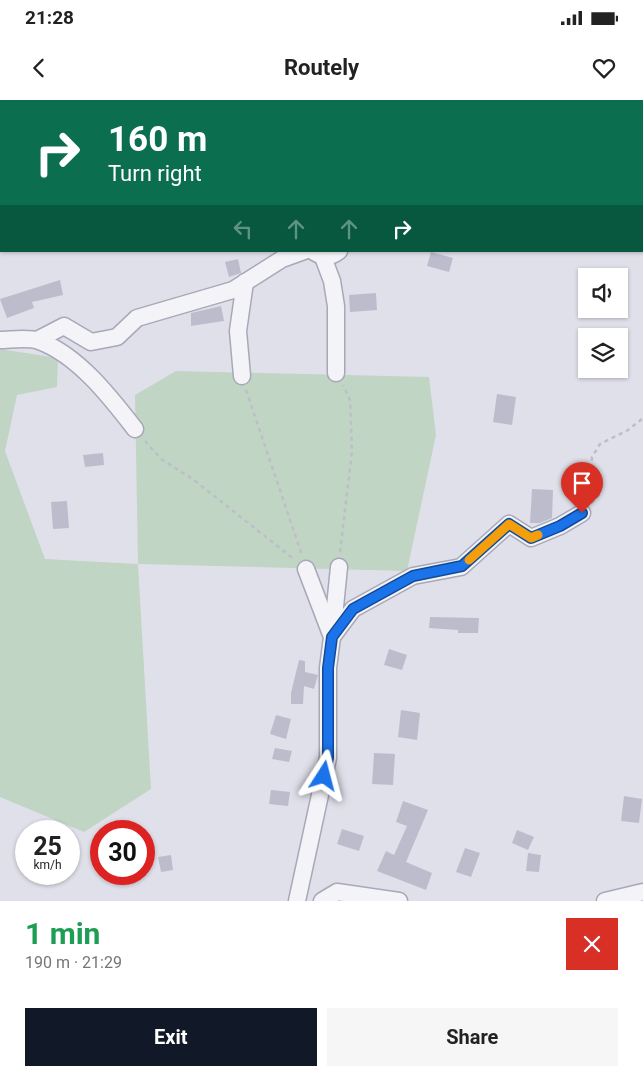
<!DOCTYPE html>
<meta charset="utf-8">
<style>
:root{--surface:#fff;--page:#f6f6f6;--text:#222;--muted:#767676;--accent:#111827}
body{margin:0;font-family:Roboto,sans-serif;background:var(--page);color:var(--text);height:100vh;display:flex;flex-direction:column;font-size:19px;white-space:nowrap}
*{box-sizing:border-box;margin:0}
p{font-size:16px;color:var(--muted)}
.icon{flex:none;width:28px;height:28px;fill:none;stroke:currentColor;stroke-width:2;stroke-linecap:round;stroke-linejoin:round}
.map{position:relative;height:801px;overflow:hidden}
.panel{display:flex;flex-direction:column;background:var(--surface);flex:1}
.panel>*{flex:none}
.guide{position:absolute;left:0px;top:0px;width:644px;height:152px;box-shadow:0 1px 4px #0004;background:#0b6e4f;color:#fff;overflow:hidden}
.buttons{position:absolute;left:578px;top:168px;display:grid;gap:10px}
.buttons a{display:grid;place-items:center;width:50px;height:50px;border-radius:0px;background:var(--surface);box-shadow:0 1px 4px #0004;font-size:25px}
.speed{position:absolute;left:15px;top:720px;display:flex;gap:10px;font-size:25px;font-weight:700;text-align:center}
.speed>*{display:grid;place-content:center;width:65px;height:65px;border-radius:50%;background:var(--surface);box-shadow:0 1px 4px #0004;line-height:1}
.speed small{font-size:12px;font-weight:400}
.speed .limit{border:8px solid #d22;background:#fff;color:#111}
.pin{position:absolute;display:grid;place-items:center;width:42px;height:42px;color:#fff;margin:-51px -21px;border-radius:50% 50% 50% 0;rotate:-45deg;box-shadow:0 0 5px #0007}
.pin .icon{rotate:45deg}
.me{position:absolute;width:55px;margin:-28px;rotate:9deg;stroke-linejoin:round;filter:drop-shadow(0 0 4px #0008)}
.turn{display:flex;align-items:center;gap:18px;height:105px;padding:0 25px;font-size:22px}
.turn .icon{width:65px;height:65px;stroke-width:2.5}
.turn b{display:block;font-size:35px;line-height:42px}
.lanes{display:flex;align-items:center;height:48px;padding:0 25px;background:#0003;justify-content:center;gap:25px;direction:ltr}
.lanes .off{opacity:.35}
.round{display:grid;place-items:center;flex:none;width:52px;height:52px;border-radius:0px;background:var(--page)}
.headline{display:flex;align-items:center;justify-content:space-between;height:85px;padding:0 25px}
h1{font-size:30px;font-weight:700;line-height:38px;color:#1e9e55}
.action{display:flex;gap:10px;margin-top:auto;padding:10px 25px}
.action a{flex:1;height:58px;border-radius:0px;background:var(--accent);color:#fff;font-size:20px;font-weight:700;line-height:58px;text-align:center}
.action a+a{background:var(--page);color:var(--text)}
.status{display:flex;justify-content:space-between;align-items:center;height:35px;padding:0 25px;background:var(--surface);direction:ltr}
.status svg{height:14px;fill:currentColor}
header{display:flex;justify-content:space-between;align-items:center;height:65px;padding:0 25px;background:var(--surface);font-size:22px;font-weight:700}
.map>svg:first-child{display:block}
</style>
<div class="status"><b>21:28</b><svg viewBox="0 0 49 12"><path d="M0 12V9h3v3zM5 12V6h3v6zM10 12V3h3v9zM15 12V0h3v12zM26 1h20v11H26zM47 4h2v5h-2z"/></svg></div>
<header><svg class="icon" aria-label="back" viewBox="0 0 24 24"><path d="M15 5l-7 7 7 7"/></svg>Routely<svg class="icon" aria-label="heart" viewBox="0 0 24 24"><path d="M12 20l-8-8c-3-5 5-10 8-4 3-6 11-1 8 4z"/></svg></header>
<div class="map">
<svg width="643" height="801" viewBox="0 0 643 801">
<rect width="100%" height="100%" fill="#e0e0ea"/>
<!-- green -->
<polygon fill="#c0d5c3" points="0,249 58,258 57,287 17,295 5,351 45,459 138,464 135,295 176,271 429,277 436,335 407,471 138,464 151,689 84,732 0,697"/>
<!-- water -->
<polygon fill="#979dcd" points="0,0 267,0 1,1 0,80"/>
<!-- building -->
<g fill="#bcbccd">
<polygon points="431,152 453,158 449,172 427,166"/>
<polygon points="238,159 241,173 229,177 225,162"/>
<polygon points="60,180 63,195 32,202 34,208 7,218 0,199"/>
<polygon points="376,193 377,210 350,212 349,195"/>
<polygon points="221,206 224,221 191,226 191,213"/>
<polygon points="497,294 516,297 512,325 493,322"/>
<polygon points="103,353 104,365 85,367 83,355"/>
<polygon points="532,389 553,390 552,418 540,423 530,423"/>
<polygon points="67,401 69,428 53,429 51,402"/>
<polygon points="430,517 479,518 478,533 458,533 458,530 429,528"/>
<polygon points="389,549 407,555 402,570 384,565"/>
<polygon points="299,560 305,561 305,572 318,575 314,589 304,586 303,604 291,604 291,593"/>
<polygon points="401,610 420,613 417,640 398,637"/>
<polygon points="276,615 291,619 286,639 270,634"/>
<polygon points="275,648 292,651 289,662 272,659"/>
<polygon points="374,653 395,654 393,685 372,684"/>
<polygon points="271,690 290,692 288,706 269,704"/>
<polygon points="624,696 642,699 639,723 621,721"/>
<polygon points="403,701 428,710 406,762 432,773 426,790 377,771 386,751 394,755 407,726 396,722"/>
<polygon points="342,729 364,736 359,751 337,744"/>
<polygon points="517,730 534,737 528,750 512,743"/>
<polygon points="465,748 480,753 471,777 456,772"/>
<polygon points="528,753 541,755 539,772 526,771"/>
<polygon points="171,755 173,770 161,772 158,757"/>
</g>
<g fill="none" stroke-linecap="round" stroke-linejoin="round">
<!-- minor casing -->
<g stroke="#a8a8b8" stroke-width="19">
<g id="minor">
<path d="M 314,152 C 324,158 330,158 339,151"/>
<polyline points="323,157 332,181 336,206 336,273"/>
<path d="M 0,240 C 11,240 28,237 39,241 C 78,255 111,298 135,329"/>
<polyline points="37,240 64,226 91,242 117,237 137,218 233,190 282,159 304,151"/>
<polyline points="242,276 238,231 245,182"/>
<polyline points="339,467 332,537 353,509 413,476 461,467 509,424 531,438 560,426 582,413"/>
<polyline points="297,801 328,658 328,568 332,537 306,469"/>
<polyline points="322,801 337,792 399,801"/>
<polyline points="605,801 643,792"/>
</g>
</g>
<!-- path -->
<g stroke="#bebec9" stroke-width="2.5" stroke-dasharray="4 4" stroke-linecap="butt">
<polyline points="559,1 560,0"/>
<polyline points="246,290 302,455"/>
<polyline points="145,341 161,359 194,380 295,460"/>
<polyline points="591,403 600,394 591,374 592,357 600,344 628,330 643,318"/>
<polyline points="340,452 352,351 350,300 343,285"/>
</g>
<!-- minor -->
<use href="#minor" stroke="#f3f3f8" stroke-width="16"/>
</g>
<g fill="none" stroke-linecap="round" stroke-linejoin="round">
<!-- route casing -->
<g stroke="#114b97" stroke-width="12">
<polyline id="route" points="324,676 328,658 328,568 332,537 353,509 413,476 462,466 509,424 531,438 560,426 582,413"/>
</g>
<!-- route -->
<use href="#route" stroke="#1a73e8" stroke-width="9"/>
<!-- slow -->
<polyline stroke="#f59e0b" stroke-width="9" points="469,460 509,424 531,438 538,435"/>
</g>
</svg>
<div class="buttons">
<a><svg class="icon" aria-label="sound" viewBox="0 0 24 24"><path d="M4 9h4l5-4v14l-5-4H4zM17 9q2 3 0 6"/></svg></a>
<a><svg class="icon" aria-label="layers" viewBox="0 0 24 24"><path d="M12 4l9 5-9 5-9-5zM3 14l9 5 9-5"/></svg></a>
</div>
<div class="speed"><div>25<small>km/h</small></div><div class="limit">30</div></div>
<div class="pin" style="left:582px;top:413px;background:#d93025"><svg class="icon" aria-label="arrive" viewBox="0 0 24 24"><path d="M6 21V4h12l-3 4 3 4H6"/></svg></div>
<svg class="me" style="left:324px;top:676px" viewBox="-20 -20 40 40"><path d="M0-17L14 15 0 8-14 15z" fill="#1a73e8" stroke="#fff" stroke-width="4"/></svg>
<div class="guide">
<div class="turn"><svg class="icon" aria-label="right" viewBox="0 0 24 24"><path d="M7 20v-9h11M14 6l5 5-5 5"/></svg><div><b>160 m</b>Turn right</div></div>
<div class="lanes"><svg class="icon off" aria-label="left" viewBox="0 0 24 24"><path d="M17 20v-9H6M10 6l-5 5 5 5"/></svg><svg class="icon off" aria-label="ahead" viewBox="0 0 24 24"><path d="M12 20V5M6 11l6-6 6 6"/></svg><svg class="icon off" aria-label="ahead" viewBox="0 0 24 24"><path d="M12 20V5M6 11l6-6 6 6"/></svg><svg class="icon" aria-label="right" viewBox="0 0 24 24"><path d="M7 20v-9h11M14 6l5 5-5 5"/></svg></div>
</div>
</div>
<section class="panel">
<div class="headline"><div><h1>1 min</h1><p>190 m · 21:29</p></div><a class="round" style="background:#d93025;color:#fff"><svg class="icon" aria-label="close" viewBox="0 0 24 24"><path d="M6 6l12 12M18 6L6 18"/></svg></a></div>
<div class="action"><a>Exit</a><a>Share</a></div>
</section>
